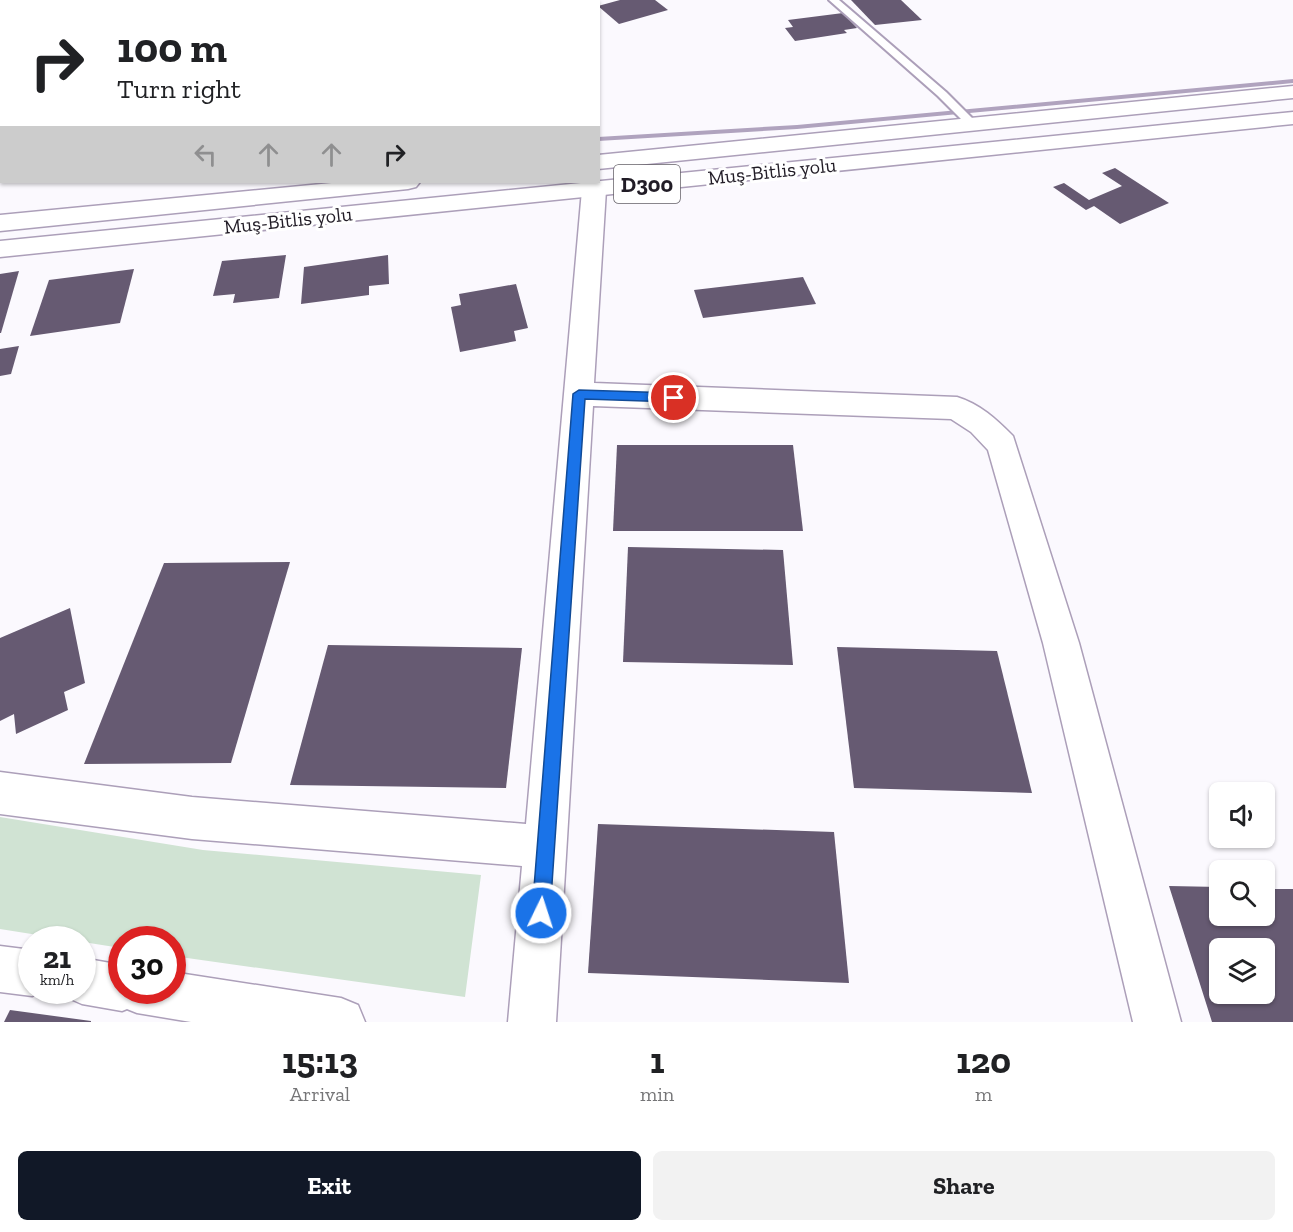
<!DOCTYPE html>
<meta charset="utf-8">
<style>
:root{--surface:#fff;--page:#f2f2f2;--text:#202124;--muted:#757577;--accent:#111827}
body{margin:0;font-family:"Zilla Slab",serif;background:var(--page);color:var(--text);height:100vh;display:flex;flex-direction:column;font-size:22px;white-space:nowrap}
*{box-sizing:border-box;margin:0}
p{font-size:20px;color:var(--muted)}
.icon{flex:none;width:33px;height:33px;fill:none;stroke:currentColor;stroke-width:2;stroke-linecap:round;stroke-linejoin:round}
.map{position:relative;height:1022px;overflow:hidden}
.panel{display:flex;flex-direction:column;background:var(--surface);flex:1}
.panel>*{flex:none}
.hud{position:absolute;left:0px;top:0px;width:600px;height:183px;box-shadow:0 2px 4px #0004;background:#fff;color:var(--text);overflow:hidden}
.buttons{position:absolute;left:1209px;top:782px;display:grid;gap:12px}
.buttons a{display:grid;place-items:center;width:66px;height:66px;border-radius:9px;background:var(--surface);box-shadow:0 2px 4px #0004;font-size:30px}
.speed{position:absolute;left:18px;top:926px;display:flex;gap:12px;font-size:30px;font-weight:700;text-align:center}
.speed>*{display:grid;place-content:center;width:78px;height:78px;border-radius:50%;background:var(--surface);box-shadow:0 2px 4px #0004;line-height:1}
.speed small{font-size:15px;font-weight:400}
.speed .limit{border:9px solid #d22;background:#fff;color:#111}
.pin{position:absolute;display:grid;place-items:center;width:51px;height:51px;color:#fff;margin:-26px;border:3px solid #fff;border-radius:50%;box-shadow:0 2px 6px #0007}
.me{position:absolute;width:66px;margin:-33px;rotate:4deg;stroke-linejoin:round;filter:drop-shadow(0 0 4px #0008)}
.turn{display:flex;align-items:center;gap:21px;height:126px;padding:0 18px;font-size:27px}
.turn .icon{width:78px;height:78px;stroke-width:2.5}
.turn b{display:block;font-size:42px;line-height:51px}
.lanes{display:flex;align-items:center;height:57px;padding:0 18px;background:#0003;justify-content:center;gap:30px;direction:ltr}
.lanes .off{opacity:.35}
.eta{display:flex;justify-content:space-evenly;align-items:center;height:102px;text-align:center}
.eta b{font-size:36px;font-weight:700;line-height:42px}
.primary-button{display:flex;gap:12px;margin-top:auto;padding:12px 18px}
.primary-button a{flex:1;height:69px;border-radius:9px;background:var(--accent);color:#fff;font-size:24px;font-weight:700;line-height:69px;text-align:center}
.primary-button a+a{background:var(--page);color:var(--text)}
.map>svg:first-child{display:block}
</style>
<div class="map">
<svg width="1293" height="1022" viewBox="0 0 1293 1022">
<rect width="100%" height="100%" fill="#fbf9fe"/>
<!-- green -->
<polygon fill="#d0e3d3" points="0,817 203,850 481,875 465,997 173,956 172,939 122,939 121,948 83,942 82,939 63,939 0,929"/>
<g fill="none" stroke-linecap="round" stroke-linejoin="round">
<!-- stream -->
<g fill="#b0a3be" fill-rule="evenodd">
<polygon points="214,0 220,0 222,2 215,2"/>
<polygon points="1293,79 1293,83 797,129 598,141 598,137 797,125"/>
</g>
</g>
<!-- building -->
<g fill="#665a72" fill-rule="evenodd">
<polygon points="620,0 655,0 668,10 619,24 598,6"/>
<polygon points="851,0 901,0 922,20 875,25"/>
<polygon points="843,13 857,28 844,30 847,33 795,41 785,28 793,27 788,20"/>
<polygon points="1115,168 1169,203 1120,224 1094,206 1086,210 1053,187 1064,183 1089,200 1122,186 1102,173"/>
<polygon points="286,255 279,298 233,303 235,294 213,296 222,261"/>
<polygon points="388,255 389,284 369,286 369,295 301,304 304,267"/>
<polygon points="134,269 120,323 30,336 49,280"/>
<polygon points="19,271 1,333 0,333 0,274"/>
<polygon points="803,277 816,304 703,318 694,290"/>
<polygon points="516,284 528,328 514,331 516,341 460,352 451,307 461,305 459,294"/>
<polygon points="19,346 11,374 0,376 0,349"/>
<polygon points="617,445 793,445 803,531 613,531"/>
<polygon points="628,547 783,550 793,665 623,662"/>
<polygon points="290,562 231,763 84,764 164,563"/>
<polygon points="70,608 85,683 64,692 68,710 16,734 14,714 0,721 0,638"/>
<polygon points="328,645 522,648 506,788 290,785"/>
<polygon points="837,647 997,651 1032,793 854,788"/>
<polygon points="598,824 834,832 849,983 588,973"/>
<path d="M 1169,886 L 1220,887 L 1220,915 L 1264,915 L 1264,889 L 1293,889 L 1293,1022 L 1212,1022 ZM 1220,948 L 1264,948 L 1264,993 L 1220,993 Z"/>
<polygon points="10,1010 91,1021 91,1022 4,1022"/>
</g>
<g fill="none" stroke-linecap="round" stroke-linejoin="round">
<!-- service casing -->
<g stroke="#ac9fb9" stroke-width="4">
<polygon id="service" points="829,0 839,0 946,92 976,122 976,126 968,126 938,96"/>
</g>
<!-- minor casing -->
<g stroke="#ac9fb9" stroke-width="3">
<g id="minor">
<path d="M 594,183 L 602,185 L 606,190 L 594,383 L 957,397 C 980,404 996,419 1013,436 L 1079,643 L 1181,1022 L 1133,1022 L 1043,643 L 988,450 L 971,432 L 951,419 L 593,406 L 556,1022 L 508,1022 L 522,866 L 192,839 L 0,814 L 0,772 L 192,797 L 526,824 L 582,190 L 586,185 Z"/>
<polygon points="0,946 32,950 32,990 47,990 32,996 0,992"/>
<polygon points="82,958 122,965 122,990 172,990 172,972 341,998 358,1005 365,1022 191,1022 137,1013 127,1009 122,1011 82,1004 66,997 62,990 82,990"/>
</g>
</g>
<!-- trunk casing -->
<g stroke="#ac9fb9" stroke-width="3">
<g id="trunk">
<polygon points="1293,86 1293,98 598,169 598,155"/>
<polygon points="1293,112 1293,124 0,257 0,241"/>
<polygon points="342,182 420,182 416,187 408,189 0,231 0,215"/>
</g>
</g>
<!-- service -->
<use href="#service" fill="#fff" fill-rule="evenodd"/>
<!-- minor -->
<use href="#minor" fill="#fff" fill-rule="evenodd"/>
<!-- trunk -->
<use href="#trunk" fill="#fff" fill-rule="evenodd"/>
</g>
<!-- route -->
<polygon fill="#1a73e8" stroke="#114b97" stroke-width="1.5" points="579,390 674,393 680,398 674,402 585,399 550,913 547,919 541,922 534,919 532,913 573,394"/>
<g text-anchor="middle" stroke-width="6" stroke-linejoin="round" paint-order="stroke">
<!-- far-street labels -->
<g font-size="20" fill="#211c26" stroke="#fff">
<text transform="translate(772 171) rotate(-6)" y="7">Muş-Bitlis yolu</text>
<text transform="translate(288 220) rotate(-6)" y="7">Muş-Bitlis yolu</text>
</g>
<!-- shield labels -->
<rect fill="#fff" stroke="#646067" stroke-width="1.5" x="614" y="165" width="66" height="38" rx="4.5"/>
<g font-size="22" font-weight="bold" fill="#211c26">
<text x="647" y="192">D300</text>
</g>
</g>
</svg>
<div class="buttons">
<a><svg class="icon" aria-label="sound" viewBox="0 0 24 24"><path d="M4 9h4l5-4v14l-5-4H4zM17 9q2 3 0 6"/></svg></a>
<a><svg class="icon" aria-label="search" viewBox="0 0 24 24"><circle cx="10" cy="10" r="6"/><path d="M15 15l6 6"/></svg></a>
<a><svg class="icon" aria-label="layers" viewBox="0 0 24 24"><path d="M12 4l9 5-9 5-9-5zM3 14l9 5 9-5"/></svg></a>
</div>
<div class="speed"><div>21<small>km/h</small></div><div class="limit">30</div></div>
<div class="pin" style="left:674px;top:398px;background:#d93025"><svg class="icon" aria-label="arrive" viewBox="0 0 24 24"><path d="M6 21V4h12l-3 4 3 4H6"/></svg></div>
<svg class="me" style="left:541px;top:913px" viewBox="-20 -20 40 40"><circle r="17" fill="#1a73e8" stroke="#fff" stroke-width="3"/><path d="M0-11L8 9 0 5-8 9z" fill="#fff"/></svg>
<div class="hud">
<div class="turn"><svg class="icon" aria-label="right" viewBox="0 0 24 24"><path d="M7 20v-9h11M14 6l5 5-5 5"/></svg><div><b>100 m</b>Turn right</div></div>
<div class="lanes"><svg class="icon off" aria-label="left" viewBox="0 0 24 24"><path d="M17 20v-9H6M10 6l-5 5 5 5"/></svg><svg class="icon off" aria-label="ahead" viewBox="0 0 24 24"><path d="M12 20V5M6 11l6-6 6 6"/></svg><svg class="icon off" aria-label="ahead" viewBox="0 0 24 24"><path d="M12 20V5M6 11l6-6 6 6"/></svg><svg class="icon" aria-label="right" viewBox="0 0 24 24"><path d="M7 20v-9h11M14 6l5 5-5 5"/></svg></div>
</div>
</div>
<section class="panel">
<div class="eta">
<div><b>15:13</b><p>Arrival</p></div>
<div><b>1</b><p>min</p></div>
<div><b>120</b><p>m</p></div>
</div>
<div class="primary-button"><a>Exit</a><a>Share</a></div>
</section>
